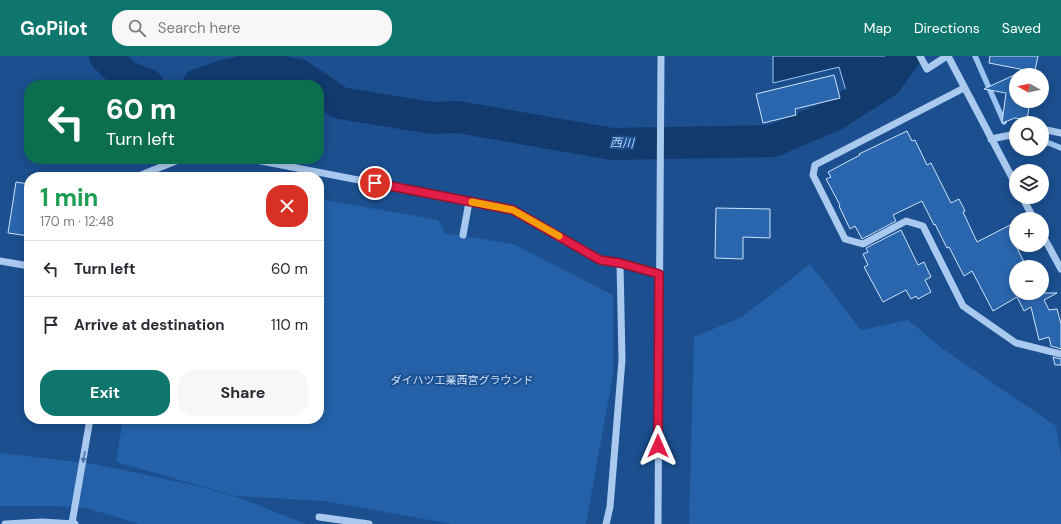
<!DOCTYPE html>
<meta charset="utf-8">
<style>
:root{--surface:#fff;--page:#f7f7f7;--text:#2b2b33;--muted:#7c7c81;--line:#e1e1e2;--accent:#0f766e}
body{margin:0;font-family:"DM Sans","Noto Sans JP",sans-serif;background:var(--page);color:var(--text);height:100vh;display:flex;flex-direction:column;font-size:15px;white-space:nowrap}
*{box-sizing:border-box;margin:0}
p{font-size:13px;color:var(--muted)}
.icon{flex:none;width:22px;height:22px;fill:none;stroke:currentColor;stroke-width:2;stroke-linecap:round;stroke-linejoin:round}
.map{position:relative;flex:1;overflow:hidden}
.side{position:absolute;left:24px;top:116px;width:300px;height:252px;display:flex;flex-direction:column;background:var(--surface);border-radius:16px;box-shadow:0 2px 10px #0003}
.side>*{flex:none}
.guide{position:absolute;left:24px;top:24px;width:300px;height:84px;border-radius:16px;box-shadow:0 2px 10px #0003;background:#0b6e4f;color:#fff;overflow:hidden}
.needle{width:26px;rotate:278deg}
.buttons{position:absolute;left:1009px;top:12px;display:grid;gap:8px}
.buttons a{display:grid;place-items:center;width:40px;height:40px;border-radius:50%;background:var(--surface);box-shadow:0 2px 10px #0003;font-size:20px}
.pin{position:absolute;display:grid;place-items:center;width:34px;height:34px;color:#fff;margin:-17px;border:2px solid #fff;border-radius:50%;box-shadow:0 1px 4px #0007}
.me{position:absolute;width:44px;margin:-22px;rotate:0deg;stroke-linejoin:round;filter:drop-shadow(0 0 3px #0008)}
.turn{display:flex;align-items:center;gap:14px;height:84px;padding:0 16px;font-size:18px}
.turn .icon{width:52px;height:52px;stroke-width:2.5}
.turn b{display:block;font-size:28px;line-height:34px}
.round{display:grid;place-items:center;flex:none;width:42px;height:42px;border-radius:16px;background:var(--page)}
.summary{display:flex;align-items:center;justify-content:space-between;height:68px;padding:0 16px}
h1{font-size:24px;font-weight:700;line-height:30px;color:#1e9e55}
.primary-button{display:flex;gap:8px;margin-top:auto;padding:8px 16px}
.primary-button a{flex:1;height:46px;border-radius:16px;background:var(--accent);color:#fff;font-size:16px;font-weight:700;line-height:46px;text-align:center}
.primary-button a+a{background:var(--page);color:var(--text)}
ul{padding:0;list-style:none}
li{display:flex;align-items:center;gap:12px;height:56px;padding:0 16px;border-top:1px solid var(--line)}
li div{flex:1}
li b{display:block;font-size:15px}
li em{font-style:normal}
header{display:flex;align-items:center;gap:24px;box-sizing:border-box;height:56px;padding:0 20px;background:var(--accent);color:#fff}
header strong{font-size:19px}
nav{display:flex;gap:22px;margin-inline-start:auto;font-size:14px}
.search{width:280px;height:36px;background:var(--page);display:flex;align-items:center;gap:10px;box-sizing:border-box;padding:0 14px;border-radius:16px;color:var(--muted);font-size:15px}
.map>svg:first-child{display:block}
</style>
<header>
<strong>GoPilot</strong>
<div class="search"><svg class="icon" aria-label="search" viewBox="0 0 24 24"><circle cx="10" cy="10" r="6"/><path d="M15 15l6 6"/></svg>Search here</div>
<nav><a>Map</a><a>Directions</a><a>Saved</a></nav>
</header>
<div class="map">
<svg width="1061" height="468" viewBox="0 0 1061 468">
<rect width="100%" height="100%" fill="#1b4f8f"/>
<!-- green -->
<g fill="#2461a8">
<polygon points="319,143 438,164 445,177 513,188 613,239 613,318 586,468 452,468 324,445 236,440 116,406 123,363 319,363"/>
<polygon points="810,208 861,274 908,264 943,293 1056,370 1061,400 1061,468 689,468 694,281 742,261"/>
<polygon points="0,397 94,408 198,430 240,442 306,468 139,468 86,452 55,450 0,450"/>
</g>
<!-- water -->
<polygon fill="#123a6d" stroke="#9cc4f0" points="773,0 889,0 874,22 846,35 839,11 773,27"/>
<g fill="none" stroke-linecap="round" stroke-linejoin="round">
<!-- stream -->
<g stroke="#9cc4f0" stroke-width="5.5">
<polyline points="975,0 1004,66"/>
<polyline points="1042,88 1049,87 1061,92"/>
</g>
<!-- river -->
<g stroke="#123a6d" stroke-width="32">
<polyline points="105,0 124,19 148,29"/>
<polyline points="198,29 227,19 260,12 299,19 314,29"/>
<polyline points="319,32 340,47 432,62 458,61 612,88 773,85 834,59 886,26 905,0"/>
</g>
</g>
<!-- building -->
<g fill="#2a66ad" stroke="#cfe3fa">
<polygon points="990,0 1038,0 1034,19 1016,19 1016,45 1030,45 1027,64 1015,62 1002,67 1006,37 984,33 1025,14 989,7"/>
<polygon points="834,19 840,42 795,53 796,59 763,67 756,38"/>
<polygon points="907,75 912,85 915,84 927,109 931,107 951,147 959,143 965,155 963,156 977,186 1016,166 1016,189 1019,189 1020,191 1017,192 1024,206 1016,211 1016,237 1057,237 1044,244 1049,254 1057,253 1061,268 1061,293 1051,290 1049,281 1039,284 1031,251 1024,255 1017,241 993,255 972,215 964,220 949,191 947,192 935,168 934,169 922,145 893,159 896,165 862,183 855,170 850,173 839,150 840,149 826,123 831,121 828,116 860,99 859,98"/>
<polygon points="16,126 29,128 29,180 8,177"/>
<polygon points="716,152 770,153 770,182 743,181 743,203 715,202"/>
<polygon points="901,174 918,209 924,206 931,221 925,224 931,236 918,243 916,240 911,243 906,234 883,246 864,211 868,209 863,198 868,196 866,192"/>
<polygon points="1053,301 1061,303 1061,309 1055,309"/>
</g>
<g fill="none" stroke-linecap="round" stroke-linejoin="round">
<!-- minor -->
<g stroke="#a9c9ee" stroke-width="7">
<polyline points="920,0 927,13 947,0"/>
<polyline points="948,0 1016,129"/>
<polyline points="964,32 815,109 813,119 845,183 863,188 906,165 923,170 963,250 1016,287 1061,298"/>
<polyline points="1042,73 1061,77"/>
<polyline points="991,83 1016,78"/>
<polyline points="250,103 513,154 600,204 620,207 659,218"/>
<polyline points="136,121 181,103"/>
<polyline points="1022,141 1034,163"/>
<polyline points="1042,178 1061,213"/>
<polyline points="463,179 469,146"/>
<polyline points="0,205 29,210"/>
<polyline points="319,461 369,468"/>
<polyline points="72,467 90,363"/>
<polyline points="5,468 42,466 75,468"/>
<polyline points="606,468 610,451 622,304 620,207"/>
<polyline points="658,468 661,0"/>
</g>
</g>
<!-- one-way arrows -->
<defs><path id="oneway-solid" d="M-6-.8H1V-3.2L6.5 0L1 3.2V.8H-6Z"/></defs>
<use fill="#4674ac" href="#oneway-solid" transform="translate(84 401) rotate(100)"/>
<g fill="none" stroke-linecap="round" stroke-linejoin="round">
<!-- route casing -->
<g stroke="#92132f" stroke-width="10">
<polyline id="route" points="375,127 513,154 600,204 620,207 659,218 658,390"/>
</g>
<!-- route -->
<use href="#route" stroke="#e11d48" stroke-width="7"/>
<!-- slow -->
<polyline stroke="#f59e0b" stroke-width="7" points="472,146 513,154 559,180"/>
</g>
<g text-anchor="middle" stroke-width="4" stroke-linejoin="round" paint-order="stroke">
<!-- park labels -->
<g font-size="11" fill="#cfe3fa" stroke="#1b4f8f">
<text x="462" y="328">ダイハツ工業西宮グラウンド</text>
</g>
<!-- water labels -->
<g font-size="12" font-style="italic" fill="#b5d3f5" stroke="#1b4f8f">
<text transform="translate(622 87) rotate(2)" y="4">西川</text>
</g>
</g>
</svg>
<div class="buttons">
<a><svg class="needle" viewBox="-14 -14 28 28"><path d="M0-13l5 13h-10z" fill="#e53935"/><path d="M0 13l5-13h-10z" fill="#7c7c81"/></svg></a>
<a><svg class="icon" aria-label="search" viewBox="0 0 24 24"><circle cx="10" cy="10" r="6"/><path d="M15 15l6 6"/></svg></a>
<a><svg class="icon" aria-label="layers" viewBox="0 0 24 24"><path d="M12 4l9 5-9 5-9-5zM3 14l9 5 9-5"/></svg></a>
<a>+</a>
<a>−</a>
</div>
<div class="pin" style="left:375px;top:127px;background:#d93025"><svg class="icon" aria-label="arrive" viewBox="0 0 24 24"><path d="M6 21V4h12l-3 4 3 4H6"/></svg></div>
<svg class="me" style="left:658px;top:390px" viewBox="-20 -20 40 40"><path d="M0-17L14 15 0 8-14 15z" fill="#e11d48" stroke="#fff" stroke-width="4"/></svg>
<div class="guide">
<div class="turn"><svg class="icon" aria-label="left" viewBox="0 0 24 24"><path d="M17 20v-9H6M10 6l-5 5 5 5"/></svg><div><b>60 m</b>Turn left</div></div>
</div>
<section class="side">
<div class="summary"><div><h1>1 min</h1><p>170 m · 12:48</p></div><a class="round" style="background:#d93025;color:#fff"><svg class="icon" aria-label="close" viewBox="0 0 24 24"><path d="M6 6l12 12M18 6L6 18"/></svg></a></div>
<ul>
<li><svg class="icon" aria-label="left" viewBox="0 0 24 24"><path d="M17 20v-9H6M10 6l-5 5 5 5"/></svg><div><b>Turn left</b></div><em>60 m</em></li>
<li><svg class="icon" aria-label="arrive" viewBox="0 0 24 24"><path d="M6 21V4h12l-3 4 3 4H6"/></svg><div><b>Arrive at destination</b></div><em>110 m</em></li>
</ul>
<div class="primary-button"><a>Exit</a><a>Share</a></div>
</section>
</div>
